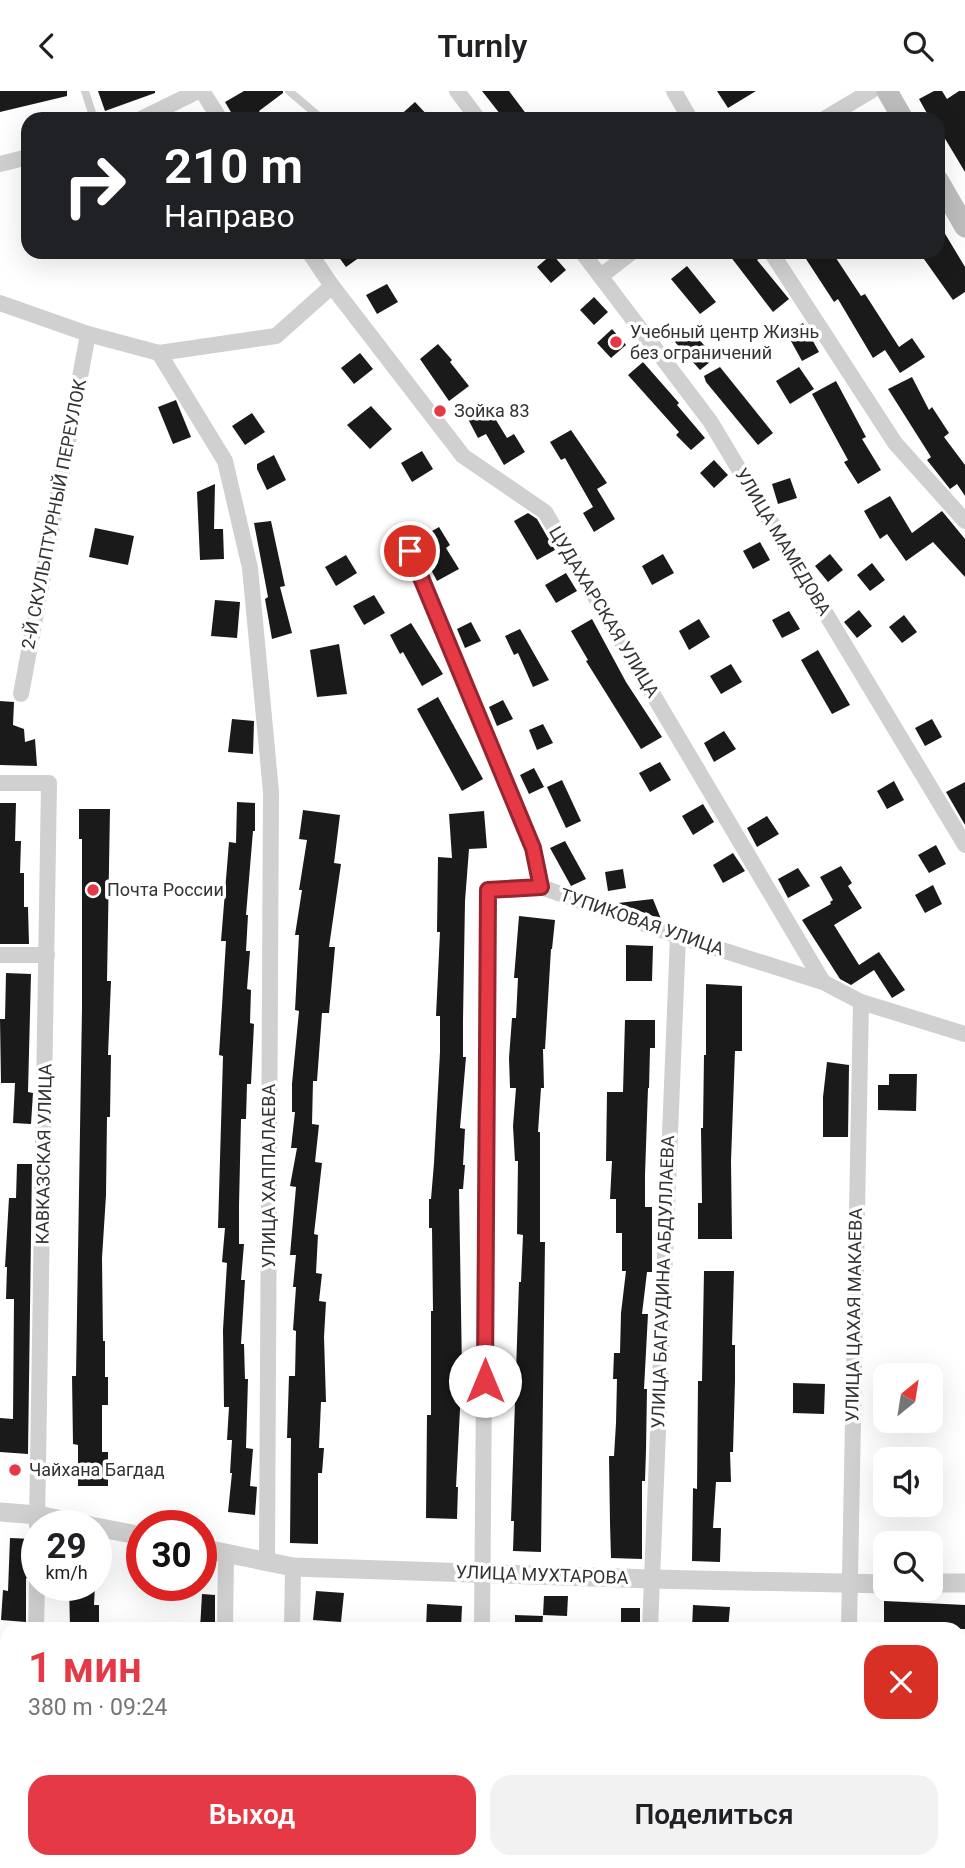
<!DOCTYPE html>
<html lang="ru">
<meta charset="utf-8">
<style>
:root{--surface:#fff;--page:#f2f2f2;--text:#202124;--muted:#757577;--accent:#e63946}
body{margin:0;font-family:Roboto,sans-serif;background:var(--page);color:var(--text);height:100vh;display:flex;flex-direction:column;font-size:26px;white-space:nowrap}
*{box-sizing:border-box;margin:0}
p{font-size:23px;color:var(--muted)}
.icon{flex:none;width:38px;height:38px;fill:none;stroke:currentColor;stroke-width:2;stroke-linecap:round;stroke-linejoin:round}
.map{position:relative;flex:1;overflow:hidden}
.side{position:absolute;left:0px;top:1531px;width:966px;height:247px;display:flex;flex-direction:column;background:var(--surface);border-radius:21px 21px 0 0;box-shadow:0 7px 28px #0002}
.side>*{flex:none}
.top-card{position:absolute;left:21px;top:21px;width:924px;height:147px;border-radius:21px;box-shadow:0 7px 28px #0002;background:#202124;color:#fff;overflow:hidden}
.needle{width:46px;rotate:30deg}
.fabs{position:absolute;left:873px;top:1272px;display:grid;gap:14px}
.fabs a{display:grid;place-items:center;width:70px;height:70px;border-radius:14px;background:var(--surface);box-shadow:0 7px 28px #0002;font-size:35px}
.speed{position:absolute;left:21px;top:1419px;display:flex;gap:14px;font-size:35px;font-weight:700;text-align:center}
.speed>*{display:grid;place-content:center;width:91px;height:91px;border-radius:50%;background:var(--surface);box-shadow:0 7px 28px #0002;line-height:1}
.speed small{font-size:18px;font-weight:400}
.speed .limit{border:10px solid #d22;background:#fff;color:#111}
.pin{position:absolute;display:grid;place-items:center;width:60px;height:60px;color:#fff;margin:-30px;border:4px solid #fff;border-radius:50%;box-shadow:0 2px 7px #0007}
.me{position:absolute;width:77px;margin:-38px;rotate:0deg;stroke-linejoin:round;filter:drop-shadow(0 0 5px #0008)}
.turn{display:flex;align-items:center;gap:24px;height:147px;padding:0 28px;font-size:32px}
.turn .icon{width:91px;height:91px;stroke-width:2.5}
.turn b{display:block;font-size:49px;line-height:60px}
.round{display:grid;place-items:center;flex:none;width:74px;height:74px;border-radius:21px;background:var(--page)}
.headline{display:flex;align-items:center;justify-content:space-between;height:119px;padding:0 28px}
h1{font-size:42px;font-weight:600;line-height:52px;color:var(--accent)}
.action{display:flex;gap:14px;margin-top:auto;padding:14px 28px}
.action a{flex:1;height:80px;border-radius:21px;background:var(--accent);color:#fff;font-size:28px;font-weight:600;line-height:80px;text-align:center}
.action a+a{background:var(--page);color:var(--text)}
header{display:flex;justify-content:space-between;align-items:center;height:91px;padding:0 28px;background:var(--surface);font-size:32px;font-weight:600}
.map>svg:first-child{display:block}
</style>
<header><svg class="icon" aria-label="back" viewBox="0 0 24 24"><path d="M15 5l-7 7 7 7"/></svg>Turnly<svg class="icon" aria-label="search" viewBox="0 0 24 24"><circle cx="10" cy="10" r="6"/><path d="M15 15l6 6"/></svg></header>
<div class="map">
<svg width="965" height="1777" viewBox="0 0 965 1777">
<rect width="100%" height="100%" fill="#fff"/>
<!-- building -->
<g fill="#1a1a1a">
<polygon points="0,0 67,0 67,5 0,21"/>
<polygon points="98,0 155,0 155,2 105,20"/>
<polygon points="244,0 283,0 283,2 259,20 264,28 235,28 225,11"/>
<polygon points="482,0 509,0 530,28 504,28"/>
<polygon points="717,0 756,0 728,17"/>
<polygon points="934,0 942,0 947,8 959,0 965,0 965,81 938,36 938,28 934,28 931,25 929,26 919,8"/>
<polygon points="415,11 431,28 396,28"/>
<polygon points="938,131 965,176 965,201 953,209 919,161 938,161"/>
<polygon points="335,161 367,161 346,176"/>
<polygon points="727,161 761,161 762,166 757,169 789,208 773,221"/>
<polygon points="815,161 832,161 861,205 865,203 899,256 912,247 925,266 900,282 885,259 873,267 838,208 834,211 806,168"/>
<polygon points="552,163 566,179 551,192 537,176"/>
<polygon points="687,175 716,211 700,223 671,188"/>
<polygon points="387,193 398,211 377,223 366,204"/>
<polygon points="594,206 608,221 594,234 580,219"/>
<polygon points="803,232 819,261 802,270 786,241"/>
<polygon points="612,238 626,254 611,267 597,252"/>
<polygon points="691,239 715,267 700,279 675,251"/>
<polygon points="438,253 452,269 450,271 469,295 449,310 420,268"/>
<polygon points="360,262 373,278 354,293 341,277"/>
<polygon points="643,271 679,312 677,314 705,347 691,359 676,344 679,341 628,284"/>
<polygon points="720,276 773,342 758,354 706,291 704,285"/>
<polygon points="799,276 814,298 790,313 776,290"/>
<polygon points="912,286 929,319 932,316 949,342 944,346 965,374 965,405 957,393 950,398 927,369 931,366 888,298"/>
<polygon points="836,290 866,346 862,348 881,379 858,393 844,371 848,369 812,303"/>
<polygon points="176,309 191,346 173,353 158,316"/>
<polygon points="371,315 392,338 370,358 347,334"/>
<polygon points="488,316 507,347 514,343 525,361 504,374 486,343 478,347 468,328"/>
<polygon points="252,322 265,341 245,354 232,335"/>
<polygon points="571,339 607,392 597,398 615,428 594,441 583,422 593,416 565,367 561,369 550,351"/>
<polygon points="422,360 433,378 412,391 401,372"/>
<polygon points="274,364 286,389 267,399 257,378 257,373"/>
<polygon points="714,369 728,384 714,397 700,382"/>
<polygon points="790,387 797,407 778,413 772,393"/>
<polygon points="215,393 214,438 223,438 224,468 200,469 197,401"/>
<polygon points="890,405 912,442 942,420 965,448 965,486 933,451 906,470 887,443 880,448 864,420"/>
<polygon points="528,422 537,428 555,459 537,469 514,430"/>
<polygon points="271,430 285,495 280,496 292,542 272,548 265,508 268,506 254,432"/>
<polygon points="439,436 450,454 446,457 459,478 437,490 427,471 430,470 418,448"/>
<polygon points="95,437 134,445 128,474 89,466"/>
<polygon points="760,451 770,469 753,478 743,460"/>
<polygon points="663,463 674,482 652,494 642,475"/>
<polygon points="830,463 843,479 828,491 815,475"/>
<polygon points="346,464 357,482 336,495 325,476"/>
<polygon points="872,472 885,489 870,500 857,484"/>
<polygon points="566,482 577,500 556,512 545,494"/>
<polygon points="374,504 385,522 364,534 353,515"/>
<polygon points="215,509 240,511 237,547 211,545"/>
<polygon points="859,519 872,535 857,547 844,531"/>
<polygon points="789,520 800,538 782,547 772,529"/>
<polygon points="904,524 917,541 902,552 889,536"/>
<polygon points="592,528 626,591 662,646 641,658 586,570 588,569 571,540"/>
<polygon points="699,528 710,546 689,559 679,540"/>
<polygon points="471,531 481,550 465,557 457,538"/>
<polygon points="411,532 443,583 422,595 403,561 400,563 390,544"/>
<polygon points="520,538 549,589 533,596 518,562 514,564 505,545"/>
<polygon points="339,553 347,603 317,606 310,559"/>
<polygon points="818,559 850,614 832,623 801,569"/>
<polygon points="731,573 742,591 721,603 710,585"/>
<polygon points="438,606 483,688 462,700 417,618"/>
<polygon points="503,609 513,628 497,635 489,616"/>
<polygon points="0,610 14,611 13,634 24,638 25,651 35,648 37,675 0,674"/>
<polygon points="232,628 254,630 253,663 228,661"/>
<polygon points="932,628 942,646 925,655 915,637"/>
<polygon points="543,633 553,652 537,659 529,639"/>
<polygon points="724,640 736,658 714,671 704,652"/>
<polygon points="660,671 671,689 650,701 639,682"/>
<polygon points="534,677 544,696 529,703 520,684"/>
<polygon points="562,689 581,730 566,737 547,696"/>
<polygon points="894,690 904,709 887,718 877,700"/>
<polygon points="965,691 965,734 946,701"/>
<polygon points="237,711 255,712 255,740 253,740 246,824 248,824 246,860 250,860 247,898 251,899 250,932 254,933 251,993 247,993 246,1028 241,1028 239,1114 239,1153 244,1153 241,1189 245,1189 241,1253 244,1253 245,1288 248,1288 246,1357 253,1358 250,1395 257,1396 255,1424 228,1421 232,1382 230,1382 232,1349 227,1349 229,1316 224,1316 223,1239 227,1172 222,1171 225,1137 218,1137 223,965 219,964 226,850 221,850 229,751 236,752"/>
<polygon points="0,712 16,712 15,750 21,750 20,782 24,782 24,816 28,816 29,853 0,853"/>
<polygon points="703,713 714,731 693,744 682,725"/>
<polygon points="79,718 110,718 107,890 111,890 108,964 111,964 110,1026 107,1026 106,1104 102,1167 103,1250 105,1250 105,1286 108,1286 108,1314 102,1314 102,1361 108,1361 108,1395 78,1395 78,1354 73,1353 72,1285 76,1285 82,917 82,748 79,748"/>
<polygon points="303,719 340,724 334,772 341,773 329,856 335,856 329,922 322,922 317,990 313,990 312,1033 319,1034 315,1071 322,1072 314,1143 318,1144 316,1182 322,1183 319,1210 326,1211 324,1246 326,1311 321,1311 319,1357 324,1357 322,1382 318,1382 318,1453 290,1452 291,1347 287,1347 289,1285 295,1285 296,1240 293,1239 296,1196 293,1196 296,1164 290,1164 296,1096 290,1095 297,1057 291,1057 295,1021 292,1021 292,993 299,920 295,919 299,844 295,844 302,799 299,799 307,749 299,748"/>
<polygon points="484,720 487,757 469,758 465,810 463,929 463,966 466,966 460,1037 465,1038 463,1074 465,1074 463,1098 459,1098 462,1279 456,1396 458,1396 457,1428 426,1427 427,1324 431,1324 431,1220 433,1220 432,1137 429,1137 429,1108 431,1108 434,1072 440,961 440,925 436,925 440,841 437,841 438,766 452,767 449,723"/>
<polygon points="767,725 779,743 757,756 747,737"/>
<polygon points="565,750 586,788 571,795 550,757"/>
<polygon points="936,754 946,773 929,782 918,764"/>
<polygon points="733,762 745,780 723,792 713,774"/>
<polygon points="841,775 852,792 848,795 862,817 834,834 859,874 879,861 905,899 892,907 874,879 851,894 840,888 802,829 831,813 830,811 833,809 820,786"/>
<polygon points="798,777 810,795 788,807 778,788"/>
<polygon points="623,778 626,797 608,800 605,781"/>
<polygon points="933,794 942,813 925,822 915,804"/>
<polygon points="653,808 661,828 618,812"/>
<polygon points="519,825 555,829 552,858 551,858 545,958 543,958 544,997 541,997 538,1041 540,1041 540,1151 545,1151 541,1461 513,1460 514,1430 511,1430 519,1191 521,1191 523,1144 517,1143 518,1070 515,1070 513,1035 516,997 510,997 509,967 512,927 516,927 518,887 514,887"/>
<polygon points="626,854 653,855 652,890 626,890"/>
<polygon points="6,882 31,883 28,1001 33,1002 31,1033 13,1032 15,992 1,992 0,928 5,928"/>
<polygon points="706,893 742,895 742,960 735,960 731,1070 732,1148 698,1148 698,1112 702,1112 701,1037 703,1037 704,964 706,964"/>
<polygon points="625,929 655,929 655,957 650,957 649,997 648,997 645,1084 645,1116 652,1116 652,1181 647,1181 642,1223 648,1223 644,1298 647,1298 646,1359 645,1390 642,1390 642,1468 611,1467 610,1432 609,1365 614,1365 616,1332 617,1288 613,1288 614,1262 620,1262 621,1222 626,1180 622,1180 622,1142 616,1142 616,1108 610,1108 612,1070 606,1070 607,1001 623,1001"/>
<polygon points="827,971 849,974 848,1046 823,1046 823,1006"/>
<polygon points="889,983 917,983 916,1020 878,1019 878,994 889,994"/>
<polygon points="17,1073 32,1073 28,1363 0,1361 0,1327 13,1328 14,1208 6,1208 7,1176 5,1176 9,1107 16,1107"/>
<polygon points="704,1180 734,1180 732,1254 735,1254 735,1290 733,1361 730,1361 731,1391 716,1391 713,1437 721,1437 720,1471 692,1470 693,1397 697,1398 698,1290 702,1290"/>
<polygon points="793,1292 825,1293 824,1323 793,1322"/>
<polygon points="10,1447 33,1448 31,1479 26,1488 26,1531 1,1529 3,1499 8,1500"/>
<polygon points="69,1494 95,1494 94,1514 99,1514 99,1536 70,1536"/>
<polygon points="316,1500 344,1502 341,1531 313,1529"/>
<polygon points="202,1503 215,1504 215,1538 200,1538"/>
<polygon points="544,1505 568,1505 567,1525 543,1524"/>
<polygon points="884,1510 965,1514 965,1538 884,1538"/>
<polygon points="427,1513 462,1515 461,1538 426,1538"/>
<polygon points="693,1514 730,1516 728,1538 692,1538"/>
<rect x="621" y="1517" width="19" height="21"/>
<polygon points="515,1524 543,1525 542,1538 515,1538"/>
</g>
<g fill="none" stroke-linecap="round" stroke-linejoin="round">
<!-- service -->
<g stroke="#d0d0d0" stroke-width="8">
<polyline points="85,0 94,28"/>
<polyline points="289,0 322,28"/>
</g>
<!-- minor -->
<g stroke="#d0d0d0" stroke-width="16">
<polyline points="202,0 220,28"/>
<polyline points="457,0 478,28"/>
<polyline points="674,0 690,28"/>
<polyline points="141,28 198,0"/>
<polyline points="824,28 871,0"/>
<polyline points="0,73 28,66"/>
<polyline points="309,161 332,195 463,365 545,421 823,891"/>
<polyline points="582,161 710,330 965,754"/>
<polyline points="771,161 895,352 965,430"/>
<polyline points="601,185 632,161"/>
<polyline points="0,212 88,243 159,262 276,245 332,195"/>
<polyline points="159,262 225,370 250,477 271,701 267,1469"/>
<polyline points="410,459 533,757 541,796 678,845 823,891 861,911 965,943"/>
<polyline points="21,603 88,243"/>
<polyline points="0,692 49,692 37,1435"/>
<polyline points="0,864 47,864"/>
<polyline points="36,1538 37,1488"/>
<polyline points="225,1538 226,1462"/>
<polyline points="292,1538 293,1476"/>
<polyline points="482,1538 488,799 541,796"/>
<polyline points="650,1538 678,845"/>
<polyline points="849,1538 861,911"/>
<polyline points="959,1680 965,1680"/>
<polyline points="33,1777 33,1771"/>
<polyline points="223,1777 223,1771"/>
<polyline points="288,1777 288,1771"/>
<polyline points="475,1777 475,1771"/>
<polyline points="645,1777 645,1771"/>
<polyline points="845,1777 846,1771"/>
</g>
<!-- tertiary -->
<g stroke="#d0d0d0" stroke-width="19">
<polyline points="0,1421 38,1424 91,1435"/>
<polyline points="96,1436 142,1445"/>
<polyline points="201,1457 293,1476 651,1488 886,1493"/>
<polyline points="931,1492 965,1492"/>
</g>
<!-- secondary -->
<g stroke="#bdbdbd" stroke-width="21">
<polyline points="887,0 903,28"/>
<polyline points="938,89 965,136"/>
</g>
</g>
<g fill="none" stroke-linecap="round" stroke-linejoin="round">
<!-- route casing -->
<g stroke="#96252e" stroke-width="18">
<polyline id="route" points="410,460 533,757 541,796 488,799 485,1290"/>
</g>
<!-- route -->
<use href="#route" stroke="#e63946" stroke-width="12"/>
</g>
<!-- markers -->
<g fill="#e63946" stroke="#fff" stroke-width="2.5">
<circle cx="616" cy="251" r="7"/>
<circle cx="440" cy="320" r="7"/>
<circle cx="93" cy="799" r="7"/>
<circle cx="15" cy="1379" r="7"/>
</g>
<g text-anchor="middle" stroke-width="7" stroke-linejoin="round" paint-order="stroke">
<!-- poi labels -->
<g font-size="18" fill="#333" stroke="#fff" text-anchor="start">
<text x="630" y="247">Учебный центр Жизнь<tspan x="630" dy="21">без ограничений</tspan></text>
<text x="454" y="326">Зойка 83</text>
<text x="107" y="805">Почта России</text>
<text x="29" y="1385">Чайхана Багдад</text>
</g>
<!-- street labels -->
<g font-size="18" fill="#333" stroke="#fff">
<text transform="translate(54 423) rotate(-79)" y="6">2-Й СКУЛЬПТУРНЫЙ ПЕРЕУЛОК</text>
<text transform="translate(783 451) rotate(59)" y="6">УЛИЦА МАМЕДОВА</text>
<text transform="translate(604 521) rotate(59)" y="6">ЦУДАХАРСКАЯ УЛИЦА</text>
<text transform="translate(642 831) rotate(19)" y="6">ТУПИКОВАЯ УЛИЦА</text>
<text transform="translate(44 1063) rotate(-89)" y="6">КАВКАЗСКАЯ УЛИЦА</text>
<text transform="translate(269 1085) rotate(-90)" y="6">УЛИЦА ХАППАЛАЕВА</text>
<text transform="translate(663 1191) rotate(-88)" y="6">УЛИЦА БАГАУДИНА АБДУЛЛАЕВА</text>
<text transform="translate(854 1224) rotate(-89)" y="6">УЛИЦА ЦАХАЯ МАКАЕВА</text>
<text transform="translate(542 1484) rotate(2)" y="6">УЛИЦА МУХТАРОВА</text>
</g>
</g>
</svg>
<div class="fabs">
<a><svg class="needle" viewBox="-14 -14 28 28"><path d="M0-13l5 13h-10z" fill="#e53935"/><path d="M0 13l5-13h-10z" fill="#757577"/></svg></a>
<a><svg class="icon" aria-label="sound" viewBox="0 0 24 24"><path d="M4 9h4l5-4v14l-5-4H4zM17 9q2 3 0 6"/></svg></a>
<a><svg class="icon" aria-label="search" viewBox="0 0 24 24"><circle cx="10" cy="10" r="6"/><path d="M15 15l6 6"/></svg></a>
</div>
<div class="speed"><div>29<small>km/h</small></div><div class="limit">30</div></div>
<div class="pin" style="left:410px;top:460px;background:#d93025"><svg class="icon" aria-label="arrive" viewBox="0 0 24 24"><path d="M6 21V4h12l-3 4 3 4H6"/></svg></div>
<svg class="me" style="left:485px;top:1290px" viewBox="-20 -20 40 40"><circle r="19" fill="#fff"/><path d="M0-13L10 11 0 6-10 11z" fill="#e63946"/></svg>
<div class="top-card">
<div class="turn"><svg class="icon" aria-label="right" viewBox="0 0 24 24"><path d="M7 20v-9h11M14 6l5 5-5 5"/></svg><div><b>210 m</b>Направо</div></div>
</div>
<section class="side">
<div class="headline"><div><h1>1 мин</h1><p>380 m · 09:24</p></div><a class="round" style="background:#d93025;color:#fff"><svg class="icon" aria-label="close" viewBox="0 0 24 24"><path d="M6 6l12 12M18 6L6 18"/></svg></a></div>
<div class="action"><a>Выход</a><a>Поделиться</a></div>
</section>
</div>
